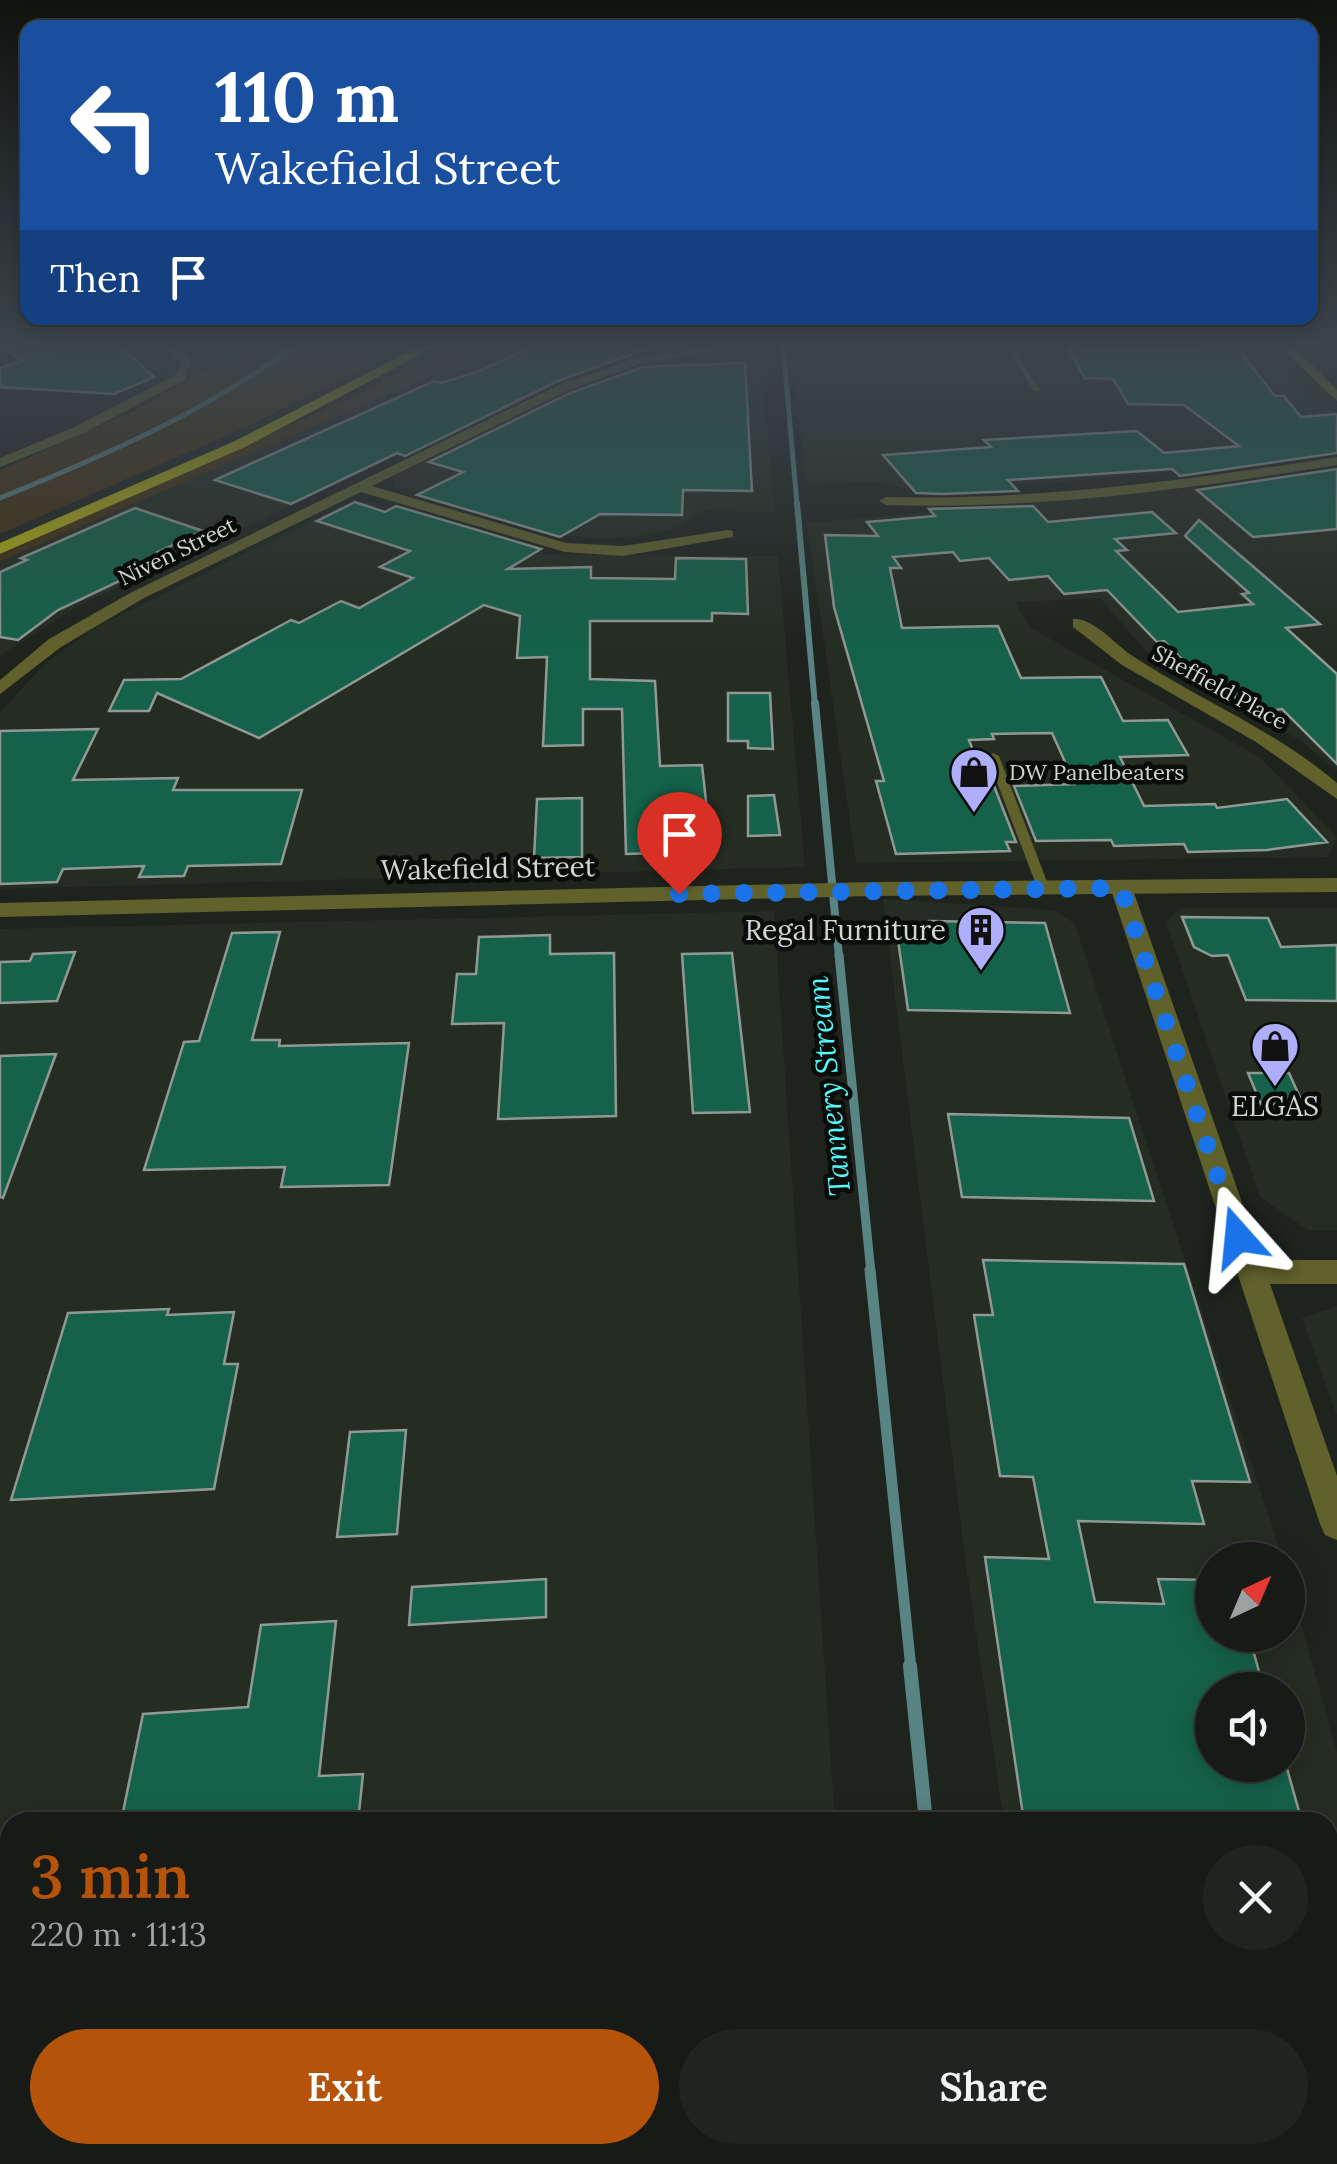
<!DOCTYPE html>
<meta charset="utf-8">
<style>
:root{--surface:#171a16;--page:#20231f;--text:#f1f3f6;--muted:#9ea1a1;--line:#363835;--accent:#b45309}
body{margin:0;font-family:Lora,serif;background:var(--page);color:var(--text);height:100vh;display:flex;flex-direction:column;font-size:38px;white-space:nowrap}
*{box-sizing:border-box;margin:0}
p{font-size:32px;color:var(--muted)}
.icon{flex:none;width:55px;height:55px;fill:none;stroke:currentColor;stroke-width:2;stroke-linecap:round;stroke-linejoin:round}
.map{position:relative;flex:1;overflow:hidden}
.panel{position:absolute;left:0px;top:1812px;width:1338px;height:352px;display:flex;flex-direction:column;background:var(--surface);border-radius:30px 30px 0 0;box-shadow:0 5px 25px #0003,0 0 0 2px var(--line)}
.panel>*{flex:none}
.hud{position:absolute;left:20px;top:20px;width:1298px;height:305px;border-radius:20px;box-shadow:0 5px 25px #0003,0 0 0 2px var(--line);background:#1a4fa0;color:#fff;overflow:hidden}
.needle{width:65px;rotate:44deg}
.fabs{position:absolute;left:1195px;top:1542px;display:grid;gap:20px}
.fabs a{display:grid;place-items:center;width:110px;height:110px;border-radius:50%;background:var(--surface);box-shadow:0 5px 25px #0003,0 0 0 2px var(--line);font-size:50px}
.pin{position:absolute;display:grid;place-items:center;width:85px;height:85px;color:#fff;margin:-102px -42px;border-radius:50% 50% 50% 0;rotate:-45deg;box-shadow:0 0 10px #0007}
.pin .icon{rotate:45deg}
.me{position:absolute;width:110px;margin:-55px;rotate:342deg;stroke-linejoin:round;filter:drop-shadow(0 0 8px #0008)}
.turn{display:flex;align-items:center;gap:35px;height:210px;padding:0 30px;font-size:45px}
.turn .icon{width:130px;height:130px;stroke-width:2.5}
.turn b{display:block;font-size:70px;line-height:85px}
.then{display:flex;align-items:center;height:95px;padding:0 30px;background:#0003;gap:20px;font-size:38px}
.round{display:grid;place-items:center;flex:none;width:105px;height:105px;border-radius:52px;background:var(--page)}
.overview{display:flex;align-items:center;justify-content:space-between;height:170px;padding:0 30px}
h1{font-size:60px;font-weight:600;line-height:75px;color:var(--accent)}
.primary-button{display:flex;gap:20px;margin-top:auto;padding:20px 30px}
.primary-button a{flex:1;height:115px;border-radius:60px;background:var(--accent);color:#fff;font-size:40px;font-weight:600;line-height:115px;text-align:center}
.primary-button a+a{background:var(--page);color:var(--text)}
.map>svg:first-child{display:block}
</style>
<div class="map">
<svg width="1337" height="2164" viewBox="0 0 1337 2164">
<rect width="100%" height="100%" fill="#1f231e"/>
<!-- built -->
<g fill="#252c22" fill-rule="evenodd">
<polygon points="532,344 668,344 574,372 76,607 0,656 0,561 457,365"/>
<polygon points="792,344 1258,344 1295,386 1337,414 1337,449 1241,465 932,494 882,482 806,483"/>
<polygon points="691,359 761,360 774,512 702,511 677,527 641,536 603,538 558,535 393,487 393,477 572,391 652,363"/>
<polygon points="1337,471 1337,771 1301,741 1152,658 1100,598 1015,602 1031,628 1261,758 1337,838 1328,857 856,863 807,523 1289,479"/>
<polygon points="371,501 545,555 778,556 805,867 0,889 0,712 48,661 98,626 350,502"/>
<path d="M 883,899 L 1054,910 L 1075,924 L 1283,1560 L 1212,1560 L 1212,1635 L 1288,1635 L 1288,1576 L 1337,1753 L 1337,2156 L 1306,2155 L 1328,2155 L 1328,1822 L 1004,1822 L 964,1551 ZM 1212,1690 L 1288,1690 L 1288,1765 L 1212,1765 Z"/>
<polygon points="1181,908 1337,908 1337,1230 1308,1230 1260,1197 1166,922"/>
<polygon points="774,911 835,1822 10,1822 10,1935 0,1936 0,929"/>
<polygon points="1337,1306 1337,1416 1302,1318"/>
<polygon points="10,2122 10,2155 401,2155 400,2164 0,2164 0,2144 4,2127"/>
<polygon points="507,2155 858,2155 858,2164 506,2164"/>
</g>
<!-- green -->
<g fill="#443112">
<polygon points="256,344 408,344 253,424 0,534 0,470 134,411 197,375 220,367"/>
<polygon points="448,344 532,344 457,365 0,561 0,555 362,393"/>
</g>
<g fill="none" stroke-linecap="round" stroke-linejoin="round">
<!-- stream-far5 -->
<g stroke="#598484" stroke-width="5">
<polyline points="783,344 797,505"/>
<path d="M 0,498 C 104,456 207,411 298,344"/>
</g>
<!-- stream-far4 -->
<polyline stroke="#598484" stroke-width="6" points="797,503 815,706"/>
<!-- stream-far3 -->
<polyline stroke="#598484" stroke-width="8" points="815,703 839,957"/>
<!-- stream-far2 -->
<polyline stroke="#598484" stroke-width="9" points="839,955 871,1273"/>
<!-- stream-far1 -->
<polyline stroke="#598484" stroke-width="11" points="870,1270 911,1669"/>
<!-- stream -->
<g stroke="#598484" stroke-width="14">
<polyline points="910,1666 926,1822"/>
<polyline points="959,2155 960,2164"/>
</g>
</g>
<!-- building -->
<g fill="#156149" stroke="#919995" stroke-width="2.5">
<polygon points="0,344 118,344 154,377 114,394 0,387 0,368 22,361"/>
<polygon points="539,344 646,344 646,349 558,381 405,456 397,453 291,504 215,480 434,381 441,383 477,372"/>
<polygon points="1197,344 1234,344 1275,396 1284,396 1301,417 1337,414 1337,453 1180,476 1172,469 1008,480 1018,491 942,494 916,493 883,455 991,447 984,440 1137,431 1164,453 1239,446 1184,405 1128,404 1113,379 1085,378 1068,348 1200,349"/>
<polygon points="745,363 752,491 683,490 682,515 600,514 560,537 417,495 463,472 429,462 568,394 643,367"/>
<polygon points="1337,469 1337,529 1253,537 1197,490"/>
<polygon points="355,502 385,512 396,506 541,549 508,569 591,567 591,578 675,579 676,558 746,559 748,614 712,613 712,621 590,621 590,679 655,681 660,766 702,765 710,837 694,837 695,852 626,854 622,709 583,709 583,745 543,746 547,657 517,658 520,616 484,605 259,738 157,693 149,711 109,711 124,680 181,679 291,620 299,623 341,601 359,608 413,578 380,567 410,551 317,521"/>
<polygon points="1033,506 1048,522 1152,512 1176,533 1115,539 1127,550 1116,551 1178,612 1253,604 1242,594 1249,593 1185,536 1199,520 1320,624 1286,628 1337,674 1337,764 1282,709 1262,712 1248,698 1237,699 1227,689 1213,691 1164,641 1157,642 1107,590 1064,594 1048,576 1009,580 989,558 960,561 953,552 893,557 901,568 890,568 902,628 998,626 1021,678 1101,677 1123,721 1168,720 1188,755 1120,757 1144,806 1215,804 1217,808 1287,799 1327,842 1267,850 1188,852 1184,844 1114,846 1111,840 1036,841 1014,786 1075,784 1052,733 992,734 994,739 969,740 986,786 994,786 1016,842 1006,842 1010,851 896,854 876,781 884,781 834,607 825,535 878,536 867,522 935,516 929,509"/>
<polygon points="135,508 203,531 158,552 170,557 58,610 18,640 0,637 0,572 27,560 21,558"/>
<polygon points="728,693 770,693 773,749 748,748 748,741 728,741"/>
<polygon points="98,729 73,780 178,778 173,790 302,790 281,864 188,866 184,876 139,877 144,866 63,869 57,882 0,884 0,731"/>
<polygon points="774,795 780,835 748,836 748,796"/>
<polygon points="582,798 582,857 534,858 537,799"/>
<polygon points="1182,917 1268,918 1281,947 1337,945 1337,1001 1246,1000 1228,955 1212,956 1194,947"/>
<polygon points="929,921 1045,923 1070,1013 908,1010 897,933 932,934"/>
<polygon points="280,932 252,1040 280,1040 279,1046 409,1043 389,1185 281,1187 285,1167 144,1170 184,1042 199,1041 232,933"/>
<polygon points="550,935 550,954 614,953 616,1116 498,1119 504,1023 452,1024 457,974 476,974 479,937"/>
<polygon points="75,952 57,1001 0,1003 0,962 30,961 33,954"/>
<polygon points="732,953 750,1112 693,1113 682,954"/>
<polygon points="56,1054 3,1198 0,1197 0,1056"/>
<polygon points="1248,1073 1289,1073 1303,1104 1261,1104"/>
<polygon points="948,1114 1129,1118 1154,1201 962,1197"/>
<polygon points="983,1260 1184,1264 1250,1482 1192,1481 1204,1524 1078,1521 1095,1602 1164,1604 1158,1579 1212,1580 1212,1635 1249,1635 1264,1690 1212,1690 1212,1765 1286,1765 1302,1822 1024,1822 985,1557 1049,1559 1033,1477 1000,1476 974,1315 993,1315"/>
<polygon points="169,1309 167,1315 234,1312 224,1364 238,1364 214,1489 11,1500 68,1313"/>
<polygon points="406,1430 397,1534 337,1537 350,1432"/>
<polygon points="546,1579 546,1617 409,1625 412,1587"/>
<polygon points="336,1621 319,1776 363,1774 358,1822 121,1822 143,1714 248,1707 261,1625"/>
</g>
<g fill="none" stroke-linecap="round" stroke-linejoin="round">
<!-- service -->
<g fill="#61612c" fill-rule="evenodd">
<polygon points="1005,344 1011,344 1040,391 1034,391"/>
<polygon points="993,753 999,756 1049,887 1048,890 1043,891 1037,887 987,756"/>
</g>
<!-- minor -->
<g fill="#61612c" fill-rule="evenodd">
<polygon points="157,344 170,344 191,359 185,380 82,434 0,467 0,458 72,428 176,375 181,363"/>
<polygon points="722,345 726,350 642,363 567,391 372,486 566,543 623,546 728,530 733,531 733,537 623,556 565,552 361,492 144,598 61,647 0,694 0,680 49,639 132,592 559,385 636,358"/>
<path d="M 1337,457 L 1337,465 C 1189,489 1036,510 886,505 L 879,501 L 886,497 C 1036,501 1189,480 1337,457 Z"/>
<path d="M 1073,619 C 1093,617 1115,644 1131,655 C 1199,700 1275,730 1337,783 L 1337,799 L 1256,742 L 1122,665 L 1073,627 Z"/>
<polygon points="1121,880 1132,887 1262,1260 1337,1260 1337,1284 1270,1284 1337,1476 1337,1540 1325,1535 1320,1524 1110,887"/>
<polygon points="10,2018 10,2060 0,2061 0,2019"/>
<polygon points="448,2155 492,2155 493,2164 449,2164"/>
</g>
<!-- tertiary -->
<polygon fill="#61612c" fill-rule="evenodd" points="1337,878 1337,892 872,896 0,917 0,903 872,882"/>
<!-- secondary -->
<polygon fill="#868429" fill-rule="evenodd" points="1278,344 1291,344 1337,390 1337,401"/>
<!-- trunk -->
<polygon fill="#afac12" fill-rule="evenodd" points="424,344 440,344 245,447 0,554 0,543 235,441"/>
</g>
<!-- sky -->
<linearGradient id="sky" x2="0" y2="1"><stop stop-color="#111310"/><stop offset="0.53" stop-color="#3c454c"/><stop offset="1" stop-color="#3c454c" stop-opacity="0"/></linearGradient>
<rect width="1337" height="647" fill="url(#sky)"/>
<g fill="none" stroke-linecap="round" stroke-linejoin="round">
<!-- route -->
<polyline stroke="#1a73e8" stroke-width="18" stroke-dasharray="0 32.4" points="679,894 1121,888 1238,1237"/>
</g>
<!-- icons -->
<defs>
<g id="shop-pin" transform="scale(2.5)"><path d="M0 17L-7.5 6A9.5 9.5 0 1 1 7.5 6Z" fill="#aeaefb" stroke="#0a0c0a"/><path d="M-5-2.5h2.3a2.7 3.5 0 0 1 5.4 0H5L5.5 6h-11ZM-1.5-2.5h3a1.5 2.3 0 0 0-3 0Z" fill="#111"/></g>
<g id="building-pin" transform="scale(2.5)"><path d="M0 17L-7.5 6A9.5 9.5 0 1 1 7.5 6Z" fill="#aeaefb" stroke="#0a0c0a"/><path d="M-4-6H4V6H1V3H-1V6H-4ZM-2.5-4.3h1.7v1.8h-1.7ZM.8-4.3h1.7v1.8H.8ZM-2.5-1h1.7V.8h-1.7ZM.8-1h1.7V.8H.8Z" fill="#111"/></g>
</defs>
<g fill-rule="evenodd">
<use href="#shop-pin" x="974" y="772"/>
<use href="#building-pin" x="981" y="930"/>
<use href="#shop-pin" x="1275" y="1046"/>
</g>
<g text-anchor="middle" stroke-width="9" stroke-linejoin="round" paint-order="stroke">
<!-- far-street labels -->
<g font-size="22" fill="#d3d5d2" stroke="#0a0c0a">
<text transform="translate(177 551) rotate(-26)" y="8">Niven Street</text>
<text transform="translate(1220 687) rotate(29)" y="8">Sheffield Place</text>
</g>
<!-- far-poi labels -->
<g font-size="22" fill="#d3d5d2" stroke="#0a0c0a" text-anchor="start">
<text x="1009" y="780">DW Panelbeaters</text>
</g>
<!-- street labels -->
<g font-size="28" fill="#d3d5d2" stroke="#0a0c0a">
<text transform="translate(488 868) rotate(-1)" y="10">Wakefield Street</text>
</g>
<!-- poi labels -->
<g font-size="28" fill="#d3d5d2" stroke="#0a0c0a" text-anchor="end">
<text x="946" y="940">Regal Furniture</text>
<text x="1275" y="1116" text-anchor="middle">ELGAS</text>
</g>
<!-- water labels -->
<g font-size="30" font-style="italic" fill="#55fafb" stroke="#0a0c0a">
<text transform="translate(829 1086) rotate(-96)" y="10">Tannery Stream</text>
</g>
</g>
</svg>
<div class="fabs">
<a><svg class="needle" viewBox="-14 -14 28 28"><path d="M0-13l5 13h-10z" fill="#e53935"/><path d="M0 13l5-13h-10z" fill="#9ea1a1"/></svg></a>
<a><svg class="icon" aria-label="sound" viewBox="0 0 24 24"><path d="M4 9h4l5-4v14l-5-4H4zM17 9q2 3 0 6"/></svg></a>
</div>
<div class="pin" style="left:679px;top:894px;background:#d93025"><svg class="icon" aria-label="arrive" viewBox="0 0 24 24"><path d="M6 21V4h12l-3 4 3 4H6"/></svg></div>
<svg class="me" style="left:1238px;top:1237px" viewBox="-20 -20 40 40"><path d="M0-17L14 15 0 8-14 15z" fill="#1a73e8" stroke="#fff" stroke-width="4"/></svg>
<div class="hud">
<div class="turn"><svg class="icon" aria-label="left" viewBox="0 0 24 24"><path d="M17 20v-9H6M10 6l-5 5 5 5"/></svg><div><b>110 m</b>Wakefield Street</div></div>
<div class="then">Then<svg class="icon" aria-label="arrive" viewBox="0 0 24 24"><path d="M6 21V4h12l-3 4 3 4H6"/></svg></div>
</div>
<section class="panel">
<div class="overview"><div><h1>3 min</h1><p>220 m · 11:13</p></div><a class="round"><svg class="icon" aria-label="close" viewBox="0 0 24 24"><path d="M6 6l12 12M18 6L6 18"/></svg></a></div>
<div class="primary-button"><a>Exit</a><a>Share</a></div>
</section>
</div>
